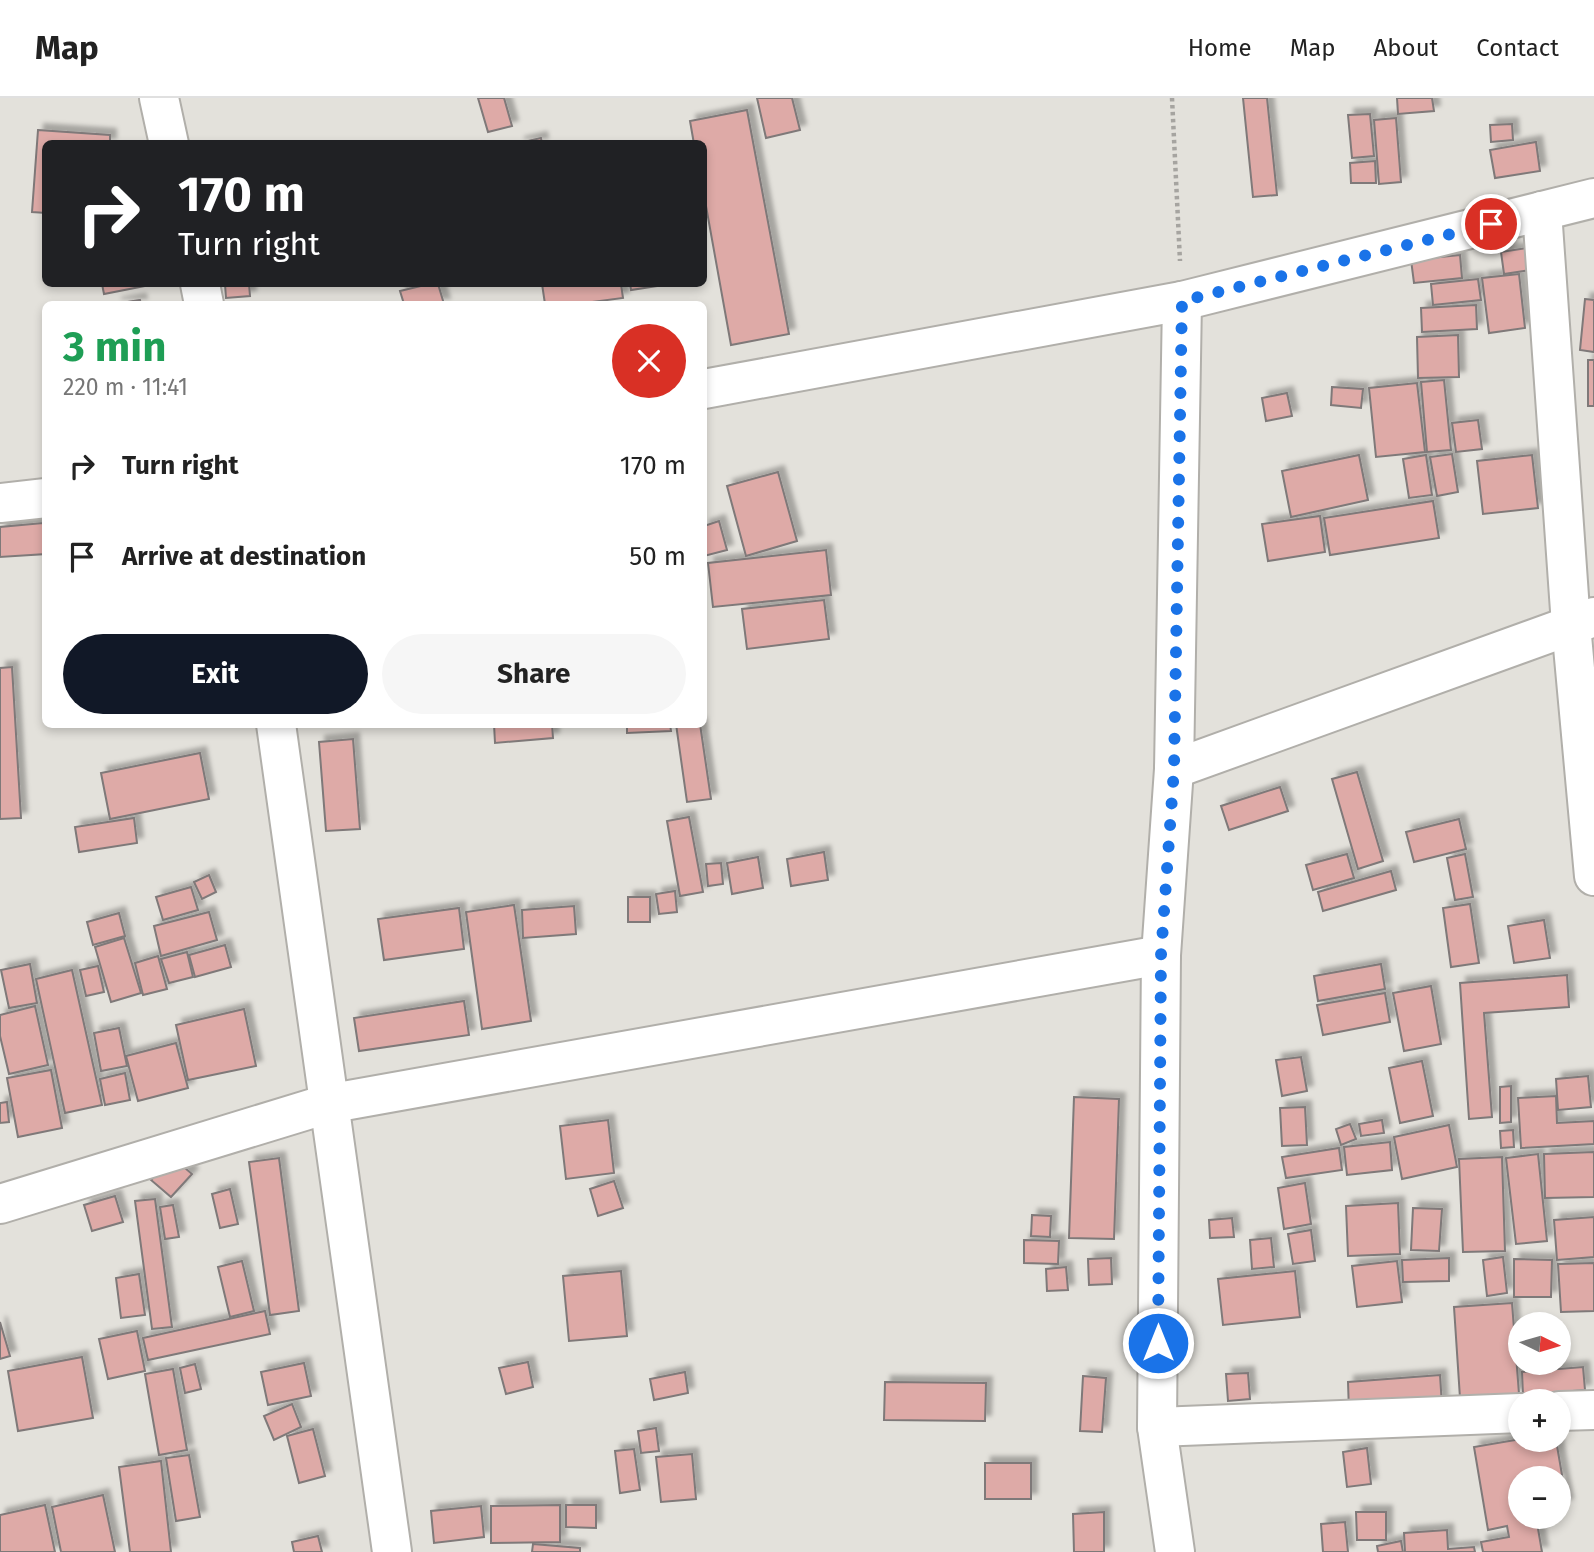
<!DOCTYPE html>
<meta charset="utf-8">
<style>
:root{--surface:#fff;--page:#f6f6f6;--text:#222;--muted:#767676;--line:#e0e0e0;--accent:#111827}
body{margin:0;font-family:"Fira Sans",sans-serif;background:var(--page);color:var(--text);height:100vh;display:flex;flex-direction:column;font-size:26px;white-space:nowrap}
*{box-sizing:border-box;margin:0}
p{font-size:23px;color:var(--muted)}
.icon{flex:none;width:38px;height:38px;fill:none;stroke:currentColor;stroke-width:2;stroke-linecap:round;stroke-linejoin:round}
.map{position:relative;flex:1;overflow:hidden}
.sheet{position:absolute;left:42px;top:203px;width:665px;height:427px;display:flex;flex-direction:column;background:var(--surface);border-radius:10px;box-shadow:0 4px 10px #0003}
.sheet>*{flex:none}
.top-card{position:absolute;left:42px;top:42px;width:665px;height:147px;border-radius:10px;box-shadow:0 4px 10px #0003;background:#202124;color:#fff;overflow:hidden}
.needle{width:46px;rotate:95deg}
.buttons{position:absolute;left:1508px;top:1214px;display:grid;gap:14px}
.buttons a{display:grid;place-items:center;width:63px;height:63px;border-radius:50%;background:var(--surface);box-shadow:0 4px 10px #0003;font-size:35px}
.pin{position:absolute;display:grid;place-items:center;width:60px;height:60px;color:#fff;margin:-30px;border:4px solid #fff;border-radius:50%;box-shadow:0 2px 7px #0007}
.me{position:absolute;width:77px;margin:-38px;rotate:0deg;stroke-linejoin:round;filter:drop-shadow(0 0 5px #0008)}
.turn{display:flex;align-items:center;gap:24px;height:147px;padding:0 21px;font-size:32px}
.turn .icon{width:91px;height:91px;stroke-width:2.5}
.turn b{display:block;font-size:49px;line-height:60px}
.round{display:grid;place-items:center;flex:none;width:74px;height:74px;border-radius:37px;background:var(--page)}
.overview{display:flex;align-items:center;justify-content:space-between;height:119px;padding:0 21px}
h1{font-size:42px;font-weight:700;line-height:52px;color:#1e9e55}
.button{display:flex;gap:14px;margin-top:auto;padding:14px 21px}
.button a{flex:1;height:80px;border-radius:42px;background:var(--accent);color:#fff;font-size:28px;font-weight:700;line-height:80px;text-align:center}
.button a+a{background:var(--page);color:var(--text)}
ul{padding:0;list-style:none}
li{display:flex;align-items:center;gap:21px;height:91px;padding:0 21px}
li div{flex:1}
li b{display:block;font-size:26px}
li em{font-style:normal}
header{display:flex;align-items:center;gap:42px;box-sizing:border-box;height:98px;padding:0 35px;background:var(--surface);border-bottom:2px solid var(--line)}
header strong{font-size:33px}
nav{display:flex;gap:38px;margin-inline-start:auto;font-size:24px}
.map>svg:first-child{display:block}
</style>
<header>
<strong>Map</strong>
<nav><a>Home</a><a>Map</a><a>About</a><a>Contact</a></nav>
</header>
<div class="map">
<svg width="1594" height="1454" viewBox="0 0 1594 1454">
<defs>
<filter id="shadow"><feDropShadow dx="6" dy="-6" stdDeviation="2" flood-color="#0004"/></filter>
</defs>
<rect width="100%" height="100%" fill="#e3e1db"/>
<!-- building -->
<g fill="#deaaa7" stroke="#7f7979" stroke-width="2" filter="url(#shadow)">
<polygon points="478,0 504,0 512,28 488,34"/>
<polygon points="757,0 792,0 800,32 766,40"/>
<polygon points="1243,0 1267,0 1277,97 1253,99"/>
<polygon points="1397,0 1432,0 1434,13 1398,16"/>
<polygon points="747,12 789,236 731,247 704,97 704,46 694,46 690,23"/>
<polygon points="1370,16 1374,58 1352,60 1348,17"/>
<polygon points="1396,20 1401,84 1379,86 1374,22"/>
<polygon points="1512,26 1513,42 1491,44 1490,27"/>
<polygon points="38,32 110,37 110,46 46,46 46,115 32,114"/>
<polygon points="541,40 542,46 519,46 519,45"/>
<polygon points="1536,44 1540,73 1495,80 1490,52"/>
<polygon points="1375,63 1376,85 1351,85 1350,65"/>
<polygon points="1527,150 1531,172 1504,176 1501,154"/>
<polygon points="1460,157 1462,180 1414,185 1411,162"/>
<polygon points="1519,176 1525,230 1489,235 1482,180"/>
<polygon points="1478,181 1481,202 1433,207 1431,186"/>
<polygon points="102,186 155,186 104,196"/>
<polygon points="225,186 249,186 250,198 226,200"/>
<polygon points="429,186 438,186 444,206 404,206 400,193"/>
<polygon points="542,186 621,186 623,200 577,206 545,206"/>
<polygon points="630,186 670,186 631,192"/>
<polygon points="1585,201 1594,202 1594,254 1580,252"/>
<polygon points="140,202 141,206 115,206"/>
<polygon points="1476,207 1477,231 1422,234 1421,210"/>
<polygon points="1458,237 1459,279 1418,280 1417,239"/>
<rect x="1588" y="262" width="6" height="46"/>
<polygon points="1444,282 1451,352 1427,354 1421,284"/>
<polygon points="1417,285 1425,354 1376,359 1369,290"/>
<polygon points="1332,289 1363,291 1361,310 1331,307"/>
<polygon points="1287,295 1292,318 1266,323 1262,300"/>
<polygon points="1478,322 1482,351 1456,354 1452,325"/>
<polygon points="1452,356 1458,394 1437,398 1430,359"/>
<polygon points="1359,357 1368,402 1291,419 1282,373"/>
<polygon points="1426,357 1432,397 1409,400 1403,361"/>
<polygon points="1532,357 1538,410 1483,416 1477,363"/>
<polygon points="778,374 797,443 746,458 727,388"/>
<polygon points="1433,403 1439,440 1330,457 1324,420"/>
<polygon points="1320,418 1325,454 1268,463 1262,426"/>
<polygon points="719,423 727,452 704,458 704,428"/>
<polygon points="43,425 46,456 0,459 0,429"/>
<polygon points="826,452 831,497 713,509 708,465"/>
<polygon points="824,502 829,541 747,551 742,511"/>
<polygon points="12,569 21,720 0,721 0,570"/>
<polygon points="494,626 552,626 553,640 495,645"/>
<polygon points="627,626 670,626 671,633 627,635"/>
<polygon points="676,626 700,626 711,701 687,704"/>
<polygon points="353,641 360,731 326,733 319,644"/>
<polygon points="200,655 209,701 110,721 101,675"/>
<polygon points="1357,674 1383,763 1358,771 1332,681"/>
<polygon points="1280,689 1288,713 1229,732 1221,708"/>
<polygon points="689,719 703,794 680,798 667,723"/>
<polygon points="134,720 137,745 79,754 75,729"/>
<polygon points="1459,721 1466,751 1414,764 1406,734"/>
<polygon points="824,754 828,782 791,788 787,761"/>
<polygon points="1347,756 1354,780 1313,792 1306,767"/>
<polygon points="1465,756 1473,799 1455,802 1447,760"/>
<polygon points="758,759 763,790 732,796 727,765"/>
<polygon points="721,765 723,786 708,788 706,766"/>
<polygon points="1391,773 1396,792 1323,813 1318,794"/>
<polygon points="209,777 216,794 202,801 194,784"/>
<polygon points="191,789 198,812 163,822 156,799"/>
<polygon points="675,793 677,814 659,816 656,796"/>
<rect x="628" y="799" width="22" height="25"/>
<polygon points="1470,806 1479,865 1451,869 1443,810"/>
<polygon points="514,807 531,923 482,931 466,814"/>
<polygon points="574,808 576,836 523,840 522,812"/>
<polygon points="459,810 464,851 384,862 378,821"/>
<polygon points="209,814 217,842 161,858 154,828"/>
<polygon points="119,815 125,838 93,847 87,824"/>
<polygon points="1544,822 1550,860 1514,865 1508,828"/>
<polygon points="124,840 141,895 111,904 95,849"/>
<polygon points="225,847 231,869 195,879 189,857"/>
<polygon points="187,854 193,879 169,885 161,861"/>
<polygon points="158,858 167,891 143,897 135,865"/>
<polygon points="30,866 37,905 9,910 1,872"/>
<polygon points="1381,866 1385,891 1318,903 1314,878"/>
<polygon points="98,868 104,894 86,898 80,872"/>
<polygon points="72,872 102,1007 65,1015 36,881"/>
<polygon points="1567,877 1569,909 1484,915 1492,1019 1469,1021 1460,885"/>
<polygon points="1431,888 1441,946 1404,953 1393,895"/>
<polygon points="1385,895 1390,924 1323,937 1317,907"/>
<polygon points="464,903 469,937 359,953 354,920"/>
<polygon points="35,908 48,967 9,976 0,938 0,917"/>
<polygon points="244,911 256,968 188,982 176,927"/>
<polygon points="119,930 127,968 101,973 94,935"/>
<polygon points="176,945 188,990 138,1003 126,958"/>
<polygon points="1301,959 1307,993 1282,998 1276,962"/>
<polygon points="1422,963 1433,1018 1400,1025 1389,970"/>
<polygon points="51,972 62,1030 18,1039 7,980"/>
<polygon points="125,975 130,1002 105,1007 100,981"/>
<polygon points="1588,978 1591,1009 1558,1012 1556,981"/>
<polygon points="1511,988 1511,1024 1500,1025 1500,989"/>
<polygon points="1556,998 1557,1025 1594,1023 1594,1046 1521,1050 1518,1000"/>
<polygon points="1074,999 1119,1001 1114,1141 1069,1140"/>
<polygon points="7,1004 9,1024 0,1025 0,1005"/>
<polygon points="1305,1009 1307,1047 1282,1048 1280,1010"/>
<polygon points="608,1022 614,1075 566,1081 560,1028"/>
<polygon points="1382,1022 1384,1035 1361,1038 1359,1026"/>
<polygon points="1350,1026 1356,1041 1341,1047 1336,1031"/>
<polygon points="1449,1027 1457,1069 1402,1081 1394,1039"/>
<polygon points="1513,1032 1514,1049 1501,1050 1500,1033"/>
<polygon points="1390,1044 1392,1072 1347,1077 1344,1049"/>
<polygon points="1339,1050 1342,1072 1286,1080 1282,1059"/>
<polygon points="1594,1054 1594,1099 1545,1100 1544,1056"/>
<polygon points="1538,1056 1547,1143 1516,1146 1506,1060"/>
<polygon points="172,1059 192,1076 171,1099 151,1082"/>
<polygon points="1502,1059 1505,1153 1463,1154 1459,1061"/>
<polygon points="279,1060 299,1213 270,1217 249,1064"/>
<polygon points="614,1083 623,1110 598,1118 590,1091"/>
<polygon points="1305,1085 1311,1126 1284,1131 1278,1090"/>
<polygon points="230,1091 238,1126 220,1130 212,1096"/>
<polygon points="115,1098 123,1124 92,1133 84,1107"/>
<polygon points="155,1101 172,1229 152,1231 135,1103"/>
<polygon points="1398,1105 1400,1156 1348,1158 1346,1108"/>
<polygon points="173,1107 179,1139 165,1141 160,1109"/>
<polygon points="1413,1110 1442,1111 1439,1153 1411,1152"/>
<polygon points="1032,1117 1051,1118 1050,1139 1031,1138"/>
<polygon points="1594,1119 1594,1159 1557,1162 1554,1122"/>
<polygon points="1232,1120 1234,1139 1210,1140 1209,1122"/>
<polygon points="1311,1132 1315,1163 1293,1166 1288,1136"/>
<polygon points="1271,1140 1274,1169 1252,1171 1250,1142"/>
<polygon points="1024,1142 1059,1143 1058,1166 1024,1165"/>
<polygon points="1503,1159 1507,1195 1487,1198 1483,1162"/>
<polygon points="1111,1160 1112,1186 1089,1187 1088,1161"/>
<polygon points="1449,1160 1449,1183 1403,1184 1402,1162"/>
<polygon points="1514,1161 1552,1162 1551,1199 1514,1199"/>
<polygon points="242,1163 254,1213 230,1219 218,1169"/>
<polygon points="1397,1163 1402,1204 1357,1209 1352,1168"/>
<polygon points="1594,1165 1594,1213 1561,1214 1558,1166"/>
<polygon points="1066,1169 1068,1192 1047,1193 1046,1171"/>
<polygon points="621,1173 627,1238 569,1243 563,1178"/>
<polygon points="1295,1173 1300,1219 1223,1227 1218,1181"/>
<polygon points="139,1176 145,1217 121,1220 116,1180"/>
<polygon points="1512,1205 1519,1296 1460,1300 1454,1209"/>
<polygon points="265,1213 270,1236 148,1262 143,1240"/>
<polygon points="0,1224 10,1258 0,1261"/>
<polygon points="137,1233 145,1273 108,1281 99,1241"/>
<polygon points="82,1259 93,1320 18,1333 8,1273"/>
<polygon points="528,1264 533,1289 506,1296 499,1270"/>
<polygon points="304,1265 311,1298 268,1307 261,1274"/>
<polygon points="195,1266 201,1291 185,1295 180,1270"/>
<polygon points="1583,1269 1585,1292 1523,1297 1522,1274"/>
<polygon points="173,1271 187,1352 159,1357 145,1276"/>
<polygon points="685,1274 688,1295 654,1302 650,1281"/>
<polygon points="1248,1275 1250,1301 1228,1303 1226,1276"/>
<polygon points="1440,1277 1442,1308 1349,1314 1348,1284"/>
<polygon points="1083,1278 1106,1280 1102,1334 1080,1333"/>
<polygon points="885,1284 986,1285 985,1323 884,1322"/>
<polygon points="292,1306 301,1329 274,1342 264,1318"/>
<polygon points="656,1330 659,1353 641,1355 638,1333"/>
<polygon points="313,1331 325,1378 299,1385 287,1338"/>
<polygon points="1521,1341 1556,1342 1567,1406 1559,1408 1559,1381 1521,1381 1521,1419 1536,1419 1542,1454 1483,1454 1481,1444 1509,1439 1507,1428 1488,1432 1474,1349"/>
<polygon points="1367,1350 1371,1386 1347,1389 1343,1354"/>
<polygon points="634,1351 640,1392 620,1395 615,1353"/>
<polygon points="692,1356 696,1401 661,1404 656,1359"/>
<polygon points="189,1357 200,1419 176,1423 166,1360"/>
<polygon points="161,1363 171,1454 130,1454 119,1369"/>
<rect x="985" y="1365" width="46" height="36"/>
<polygon points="103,1397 115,1454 61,1454 52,1409"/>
<polygon points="45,1407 55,1454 0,1454 0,1417"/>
<polygon points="560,1407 560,1444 491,1445 491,1408"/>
<polygon points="566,1407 596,1407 596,1430 566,1429"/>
<polygon points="481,1408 484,1439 434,1445 431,1413"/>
<polygon points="1104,1414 1104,1454 1074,1454 1073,1416"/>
<polygon points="1356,1414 1386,1414 1386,1442 1357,1442"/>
<polygon points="1345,1424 1348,1454 1323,1454 1321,1426"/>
<polygon points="1447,1432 1448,1451 1474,1449 1475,1454 1405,1454 1404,1435"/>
<polygon points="318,1438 322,1454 294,1454 292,1444"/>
<polygon points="1401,1443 1403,1454 1378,1454 1377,1448"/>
<polygon points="533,1446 580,1450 580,1454 532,1454"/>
</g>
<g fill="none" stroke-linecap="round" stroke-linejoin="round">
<!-- minor casing -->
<g stroke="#b1afaa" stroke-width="42">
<g id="minor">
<polyline points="159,0 169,46"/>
<polyline points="1542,113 1571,527 1594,778"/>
<polyline points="200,186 204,206"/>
<polyline points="704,291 1182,203 1594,100"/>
<polyline points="0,405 46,400"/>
<polyline points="276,626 392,1454"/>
<polyline points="1174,671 1594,519"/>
<polyline points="0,1106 327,1006 1161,857"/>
<polyline points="1559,1313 1594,1312"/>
<polyline points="1157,1329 1521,1315"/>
<polyline points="1175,1454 1157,1329 1161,857 1174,671 1182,203"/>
</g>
</g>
<!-- path -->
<polyline stroke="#a6a4a0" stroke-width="4.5" stroke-dasharray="3.5 3.5" stroke-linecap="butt" points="1172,0 1180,163"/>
<!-- minor -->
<use href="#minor" stroke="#fff" stroke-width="38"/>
</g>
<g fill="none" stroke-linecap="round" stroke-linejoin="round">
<!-- route -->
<polyline stroke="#1a73e8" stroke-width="12" stroke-dasharray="0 21.6" points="1158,1245 1161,857 1174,671 1182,203 1491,126"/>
</g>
</svg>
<div class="buttons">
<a><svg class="needle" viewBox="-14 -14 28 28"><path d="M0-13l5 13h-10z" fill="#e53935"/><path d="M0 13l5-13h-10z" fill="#767676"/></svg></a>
<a>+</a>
<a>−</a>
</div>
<div class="pin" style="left:1491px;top:126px;background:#d93025"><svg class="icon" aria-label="arrive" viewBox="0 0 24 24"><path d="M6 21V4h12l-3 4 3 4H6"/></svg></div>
<svg class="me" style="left:1158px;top:1245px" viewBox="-20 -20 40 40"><circle r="17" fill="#1a73e8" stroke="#fff" stroke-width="3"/><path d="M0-11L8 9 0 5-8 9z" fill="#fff"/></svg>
<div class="top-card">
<div class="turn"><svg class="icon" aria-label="right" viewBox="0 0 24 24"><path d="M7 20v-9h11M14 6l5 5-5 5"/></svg><div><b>170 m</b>Turn right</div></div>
</div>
<section class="sheet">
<div class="overview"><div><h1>3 min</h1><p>220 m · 11:41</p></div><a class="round" style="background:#d93025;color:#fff"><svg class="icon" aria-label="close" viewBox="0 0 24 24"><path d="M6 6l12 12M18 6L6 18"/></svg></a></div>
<ul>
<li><svg class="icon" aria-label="right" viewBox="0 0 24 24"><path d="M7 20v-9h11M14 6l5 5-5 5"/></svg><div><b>Turn right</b></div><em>170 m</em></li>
<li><svg class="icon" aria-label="arrive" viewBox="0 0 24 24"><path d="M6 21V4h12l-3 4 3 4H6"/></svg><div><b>Arrive at destination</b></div><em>50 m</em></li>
</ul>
<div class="button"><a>Exit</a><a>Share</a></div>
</section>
</div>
